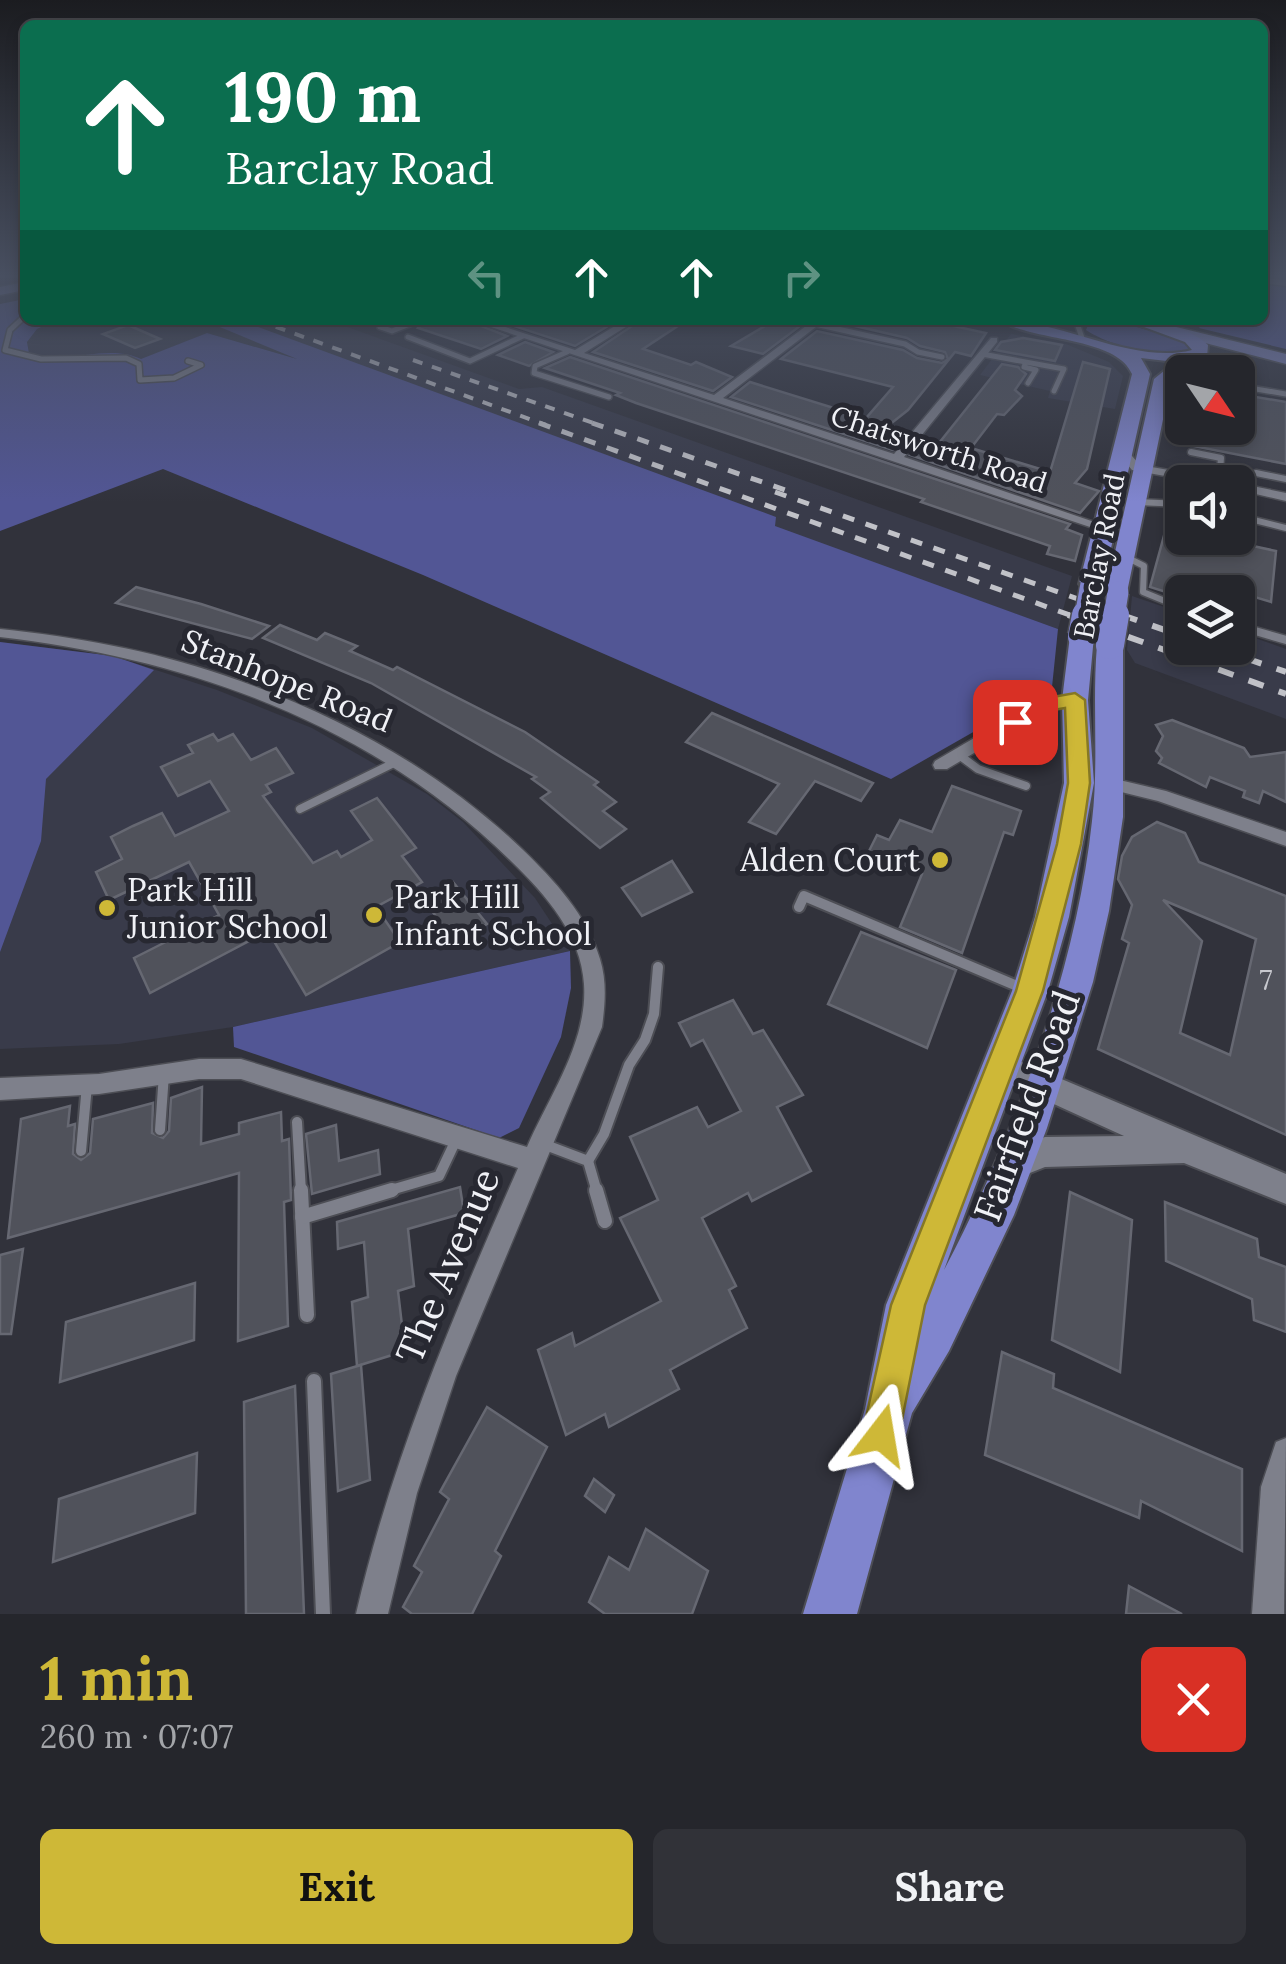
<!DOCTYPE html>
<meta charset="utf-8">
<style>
:root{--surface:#25262c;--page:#313238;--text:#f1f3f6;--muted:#a3a5a9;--line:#424348;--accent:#ceb837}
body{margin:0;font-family:Lora,serif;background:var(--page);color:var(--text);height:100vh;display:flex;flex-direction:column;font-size:38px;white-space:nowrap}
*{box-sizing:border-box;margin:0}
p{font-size:32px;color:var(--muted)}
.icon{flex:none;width:55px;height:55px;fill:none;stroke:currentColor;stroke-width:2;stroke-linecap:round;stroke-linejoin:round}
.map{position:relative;height:1614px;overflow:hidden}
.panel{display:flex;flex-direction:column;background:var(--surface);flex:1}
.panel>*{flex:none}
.top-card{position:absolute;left:20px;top:20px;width:1248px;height:305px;border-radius:15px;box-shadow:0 5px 15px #0003,0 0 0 2px var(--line);background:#0b6e4f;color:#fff;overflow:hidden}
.needle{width:65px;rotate:125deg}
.buttons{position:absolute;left:1165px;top:355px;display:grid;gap:20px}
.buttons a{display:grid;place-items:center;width:90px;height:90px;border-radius:15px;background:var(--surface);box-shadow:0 5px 15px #0003,0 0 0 2px var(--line);font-size:50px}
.pin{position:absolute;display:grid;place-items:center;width:85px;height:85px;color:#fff;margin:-42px;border-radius:20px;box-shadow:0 5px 15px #0006}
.me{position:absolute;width:110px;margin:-55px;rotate:14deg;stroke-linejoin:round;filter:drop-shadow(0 0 8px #0008)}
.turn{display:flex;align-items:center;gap:35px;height:210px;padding:0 40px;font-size:45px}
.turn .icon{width:130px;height:130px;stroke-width:2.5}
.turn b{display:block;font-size:70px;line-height:85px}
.lanes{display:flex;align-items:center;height:95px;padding:0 40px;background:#0003;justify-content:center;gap:50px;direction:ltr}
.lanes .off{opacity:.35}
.round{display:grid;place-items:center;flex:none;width:105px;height:105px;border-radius:15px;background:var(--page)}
.summary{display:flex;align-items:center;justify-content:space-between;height:170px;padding:0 40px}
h1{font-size:60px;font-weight:700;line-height:75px;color:var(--accent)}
.cta{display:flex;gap:20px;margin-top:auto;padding:20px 40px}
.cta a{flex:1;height:115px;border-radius:15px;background:var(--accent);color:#111;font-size:40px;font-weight:700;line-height:115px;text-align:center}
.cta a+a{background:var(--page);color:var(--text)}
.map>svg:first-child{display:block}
</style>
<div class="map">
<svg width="1286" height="1614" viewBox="0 0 1286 1614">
<rect width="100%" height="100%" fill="#31323b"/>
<!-- built -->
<g fill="#393b4a">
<polygon points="57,320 328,320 519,389 542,387 1072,576 1058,629 311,363 207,333 141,360 120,353 52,359 29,353 27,341 37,329"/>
<polygon points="1011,334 1066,344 1109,362 1123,376 1115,409 1048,398 1050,391 980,375"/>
<polygon points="1132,596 1182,613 1182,648 1238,648 1238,632 1286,649 1286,719 1135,663 1127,650"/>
<polygon points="0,642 113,656 217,690 312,728 427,794 463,822 535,898 570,951 233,1027 119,1044 0,1049"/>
</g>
<!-- green -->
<g fill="#525695">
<polygon points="1263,283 1286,287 1286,349 1199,328 1205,320 1262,320"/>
<path d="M 25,299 L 25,320 L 57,320 L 37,329 L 27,342 L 29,353 C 71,365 108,343 141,359 L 207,333 L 297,359 L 203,320 L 239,320 L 776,517 L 775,526 L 1058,629 L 1052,687 L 891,779 L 423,575 L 163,469 L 0,531 L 0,304 Z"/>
<path d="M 1095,321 L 1119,322 L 1183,340 L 1190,349 C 1162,360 1110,346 1086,330 L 1089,323 Z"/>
<polygon points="0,642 113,656 154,670 46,779 41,841 0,952"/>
<polygon points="570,951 571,988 561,1037 519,1128 499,1138 234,1047 233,1027"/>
</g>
<!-- building -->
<g fill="#50525b" stroke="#666872" stroke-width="2.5" fill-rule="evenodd">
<polygon points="426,320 466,320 507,336 481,349 418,328"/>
<polygon points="496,320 618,320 575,346"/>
<polygon points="641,320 687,320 643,349 691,365 696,362 732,377 713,391 593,352"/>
<polygon points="775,320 808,320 763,354 731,346"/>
<polygon points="829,320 926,320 986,333 971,356 955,352 908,410 889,425 908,432 893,450 731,397 750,382 866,418 893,387 781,359 817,331 903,350 917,358 942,363 948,359 945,352 920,346 907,338"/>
<polygon points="128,325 160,339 135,348 103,334"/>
<polygon points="1023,338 1062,345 1055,361 995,350 1001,342"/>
<polygon points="525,342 553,352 529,366 498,355"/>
<polygon points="570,357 1070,524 1066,529 1082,535 1075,561 1047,554 1050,546 921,502 924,499 636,403 616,395 620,393 545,368"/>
<polygon points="1083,362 1110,369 1087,469 1075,483 1099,491 1080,513 910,455 924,438 939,443 1002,364 1018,367 1026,374 1015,390 1022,396 1004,415 997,414 971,448 1050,472"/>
<polygon points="1238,394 1286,402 1286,464 1183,444 1186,428 1238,428"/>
<polygon points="1171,510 1182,511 1182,538 1238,538 1238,523 1255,527 1253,546 1276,551 1271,602 1238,592 1182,592 1182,597 1150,587"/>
<polygon points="136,587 201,604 269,626 252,639 116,603"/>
<polygon points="280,625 317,640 325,633 357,646 350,651 393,670 397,667 525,732 598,782 594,785 616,802 603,811 626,829 600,848 541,798 550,792 532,779 536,777 371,683 263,638"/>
<polygon points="712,713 873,783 861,801 815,781 776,834 749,822 779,784 686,742"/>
<polygon points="1172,720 1244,748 1250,757 1286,752 1286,802 1263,791 1259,803 1243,797 1245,791 1210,777 1206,787 1159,763 1162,758 1156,751 1163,736 1156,725"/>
<polygon points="213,734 218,741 233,734 251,760 276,748 293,773 266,785 271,792 263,796 313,863 337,851 341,857 372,840 351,811 377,798 416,848 402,856 422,882 376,907 400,942 306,995 268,931 150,993 134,958 219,915 189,862 109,900 96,872 122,859 111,837 133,826 162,813 175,836 229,811 210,781 178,796 161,767 193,753 188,745"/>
<polygon points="952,786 1021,811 1013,835 1004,832 962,953 900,927 922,874 868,853 877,835 889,840 900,820 932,832"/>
<path d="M 1157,822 L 1185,833 L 1199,862 L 1286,896 L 1286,1135 L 1098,1049 L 1129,943 L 1122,939 L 1132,905 L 1118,879 L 1122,856 L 1132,837 ZM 1163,900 L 1256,939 L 1230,1055 L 1180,1033 L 1202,941 Z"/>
<polygon points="672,861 692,892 642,916 622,888"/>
<polygon points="453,882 487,924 456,943 423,899"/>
<polygon points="861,932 956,970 927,1048 828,1004"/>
<polygon points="733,1000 753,1034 763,1030 803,1095 777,1107 811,1171 752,1201 748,1193 702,1218 736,1286 729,1290 747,1328 670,1370 679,1389 609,1427 605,1414 566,1435 538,1350 572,1333 575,1346 661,1301 620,1218 658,1200 630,1137 697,1107 708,1127 741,1111 703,1040 691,1046 679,1023"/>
<polygon points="202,1087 201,1144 239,1134 239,1123 281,1112 282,1141 289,1139 291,1200 284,1202 288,1326 238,1341 239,1173 8,1238 21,1119 70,1106 68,1126 75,1124 73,1154 81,1160 90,1153 93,1119 153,1103 152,1133 163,1138 169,1131 171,1098"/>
<polygon points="336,1125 339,1161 378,1150 380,1174 312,1194 306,1134"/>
<polygon points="460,1187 464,1213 408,1229 414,1286 398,1291 405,1351 357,1366 352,1302 368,1297 364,1242 338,1249 337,1222"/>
<polygon points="1070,1192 1132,1220 1120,1372 1052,1340"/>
<polygon points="1165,1202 1257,1239 1259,1257 1286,1267 1286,1332 1254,1320 1252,1299 1166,1261"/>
<polygon points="23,1249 11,1334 0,1334 0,1255"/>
<polygon points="195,1283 194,1340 60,1382 66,1322"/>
<polygon points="1002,1352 1054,1374 1053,1388 1242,1469 1242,1551 1141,1501 1139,1518 985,1455"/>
<polygon points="361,1365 370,1480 338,1491 331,1374"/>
<polygon points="295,1386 304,1614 246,1614 244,1402"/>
<polygon points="487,1407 547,1447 495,1551 501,1556 472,1614 412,1614 403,1607 422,1572 414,1566 449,1499 440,1492"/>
<polygon points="197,1453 195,1513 53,1562 59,1499"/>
<polygon points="594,1479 614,1495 605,1512 585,1496"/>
<polygon points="646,1529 708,1571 692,1614 605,1614 589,1602 609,1557 629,1570"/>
<polygon points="1129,1586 1182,1614 1126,1614"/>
</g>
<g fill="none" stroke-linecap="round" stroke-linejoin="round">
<!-- service-far4 casing -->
<g stroke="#4d4e55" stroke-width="8">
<g id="service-far4">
<polyline points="25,316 10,330 5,350 41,359 126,358 139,364 140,380 174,378 201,365 188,361"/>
<polyline points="815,324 905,344 918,352 942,357"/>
<polyline points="380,327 392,331 420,320"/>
<polyline points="408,337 470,361 523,336"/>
<polyline points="1082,338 1078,326 1084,320"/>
<polyline points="567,352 535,366 534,373 609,397"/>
<polyline points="982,354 1064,369 1054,391"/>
<polyline points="1025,364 1024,367 1036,370 1028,383"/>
<polyline points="1238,386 1286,394"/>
</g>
</g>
<!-- service-far3 casing -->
<g stroke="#4d4e55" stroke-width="9">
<g id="service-far3">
<polyline points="1191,452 1221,458 1219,482"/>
<polyline points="1256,473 1286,479"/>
<polyline points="1137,502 1182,504"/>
<polyline points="1238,516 1286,528"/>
<polyline points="1126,557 1144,566 1143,592 1182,608"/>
</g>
</g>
<!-- service-far2 casing -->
<g stroke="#4d4e55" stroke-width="11">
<g id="service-far2">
<polyline points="1238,626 1286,640"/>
<polyline points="959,755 978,769 1026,786"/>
<polyline points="300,809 396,762"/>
</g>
</g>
<!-- service-far1 casing -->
<g stroke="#4d4e55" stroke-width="14">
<g id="service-far1">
<polyline points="799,907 804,896 1022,988"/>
<polyline points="297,1122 301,1192"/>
<polyline points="160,1130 164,1074"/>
<polyline points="543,1144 588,1161 597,1192"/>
<polyline points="81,1151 87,1085"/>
<polyline points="588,1161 604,1134 629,1065 645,1040 654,1014 658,967"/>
<polyline points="384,1192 439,1176 456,1140"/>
</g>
</g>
<!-- service casing -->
<g stroke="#4d4e55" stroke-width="18">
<g id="service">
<polyline points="301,1190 307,1315"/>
<polyline points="596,1190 605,1221"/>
<polyline points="302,1217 392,1190"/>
<polyline points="314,1381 323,1614"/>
</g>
</g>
<!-- minor casing -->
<g stroke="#4d4e55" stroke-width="3">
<g id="minor">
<polygon points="1262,278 1286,280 1286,286 1262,283"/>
<polygon points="470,320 484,320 575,350 625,320 637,320 584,353 714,395 814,320 825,320 723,398 894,454 991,338 997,338 997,342 904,457 1109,527 1099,530"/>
<polygon points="1116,447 1124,447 1140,465 1215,478 1221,482 1198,482 1132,470 1114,449"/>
<polygon points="1238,483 1286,493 1286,501 1238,490"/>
<path d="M 0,629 C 76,637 150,650 223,675 C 333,712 437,768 522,849 C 554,880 587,915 600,959 C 607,982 605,1004 602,1027 L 456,1376 L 417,1493 L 388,1614 L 356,1614 C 392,1458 454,1314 518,1168 L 241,1079 L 199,1079 L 99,1094 L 0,1100 L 0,1078 L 99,1074 L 199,1059 L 241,1059 L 527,1147 C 549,1096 588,1042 584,984 C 581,935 546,895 512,862 C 373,725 191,659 0,637 Z"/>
<polygon points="1075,695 1081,696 1083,700 1081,704 1047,710 947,769 935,769 933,765 935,761 1037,701"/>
<polygon points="1111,778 1166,791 1286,832 1286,846 1158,801 1105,788 1102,784"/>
<polygon points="1286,1438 1284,1614 1252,1614 1261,1487 1276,1442"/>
</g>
</g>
<!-- tertiary casing -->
<g stroke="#4d4e55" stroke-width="4">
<polygon id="tertiary" points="1000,1053 1286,1174 1286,1204 1184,1163 1045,1167 1012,1180 1001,1176 997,1165 1001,1154 1045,1137 1124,1136 990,1075 986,1066 990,1057"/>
</g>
<!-- primary casing -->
<g stroke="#4d4e55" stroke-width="3">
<g id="primary">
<polygon points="25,282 25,290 0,295 0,287"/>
<polygon points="1156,322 1286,354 1286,364 1151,329 1151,323"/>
</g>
</g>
<!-- trunk casing -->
<g stroke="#4d4e55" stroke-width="4">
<g id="trunk">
<path d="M 1000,320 C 1061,320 1134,365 1192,350 L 1185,342 L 1125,320 C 1152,320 1188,326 1208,345 L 1207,357 L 1171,381 L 1126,597 L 1118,599 L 1106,592 L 1154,379 L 1175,362 L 1141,358 L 1150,374 L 1103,584 L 1091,591 L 1079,584 L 1132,374 C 1116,336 1031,342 1000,320 Z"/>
<path d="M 1082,628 L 1094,636 L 1088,700 L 1094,783 L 1069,917 L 1048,991 L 944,1270 C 1014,1137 1076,971 1092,821 C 1099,763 1092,704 1097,645 L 1110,637 L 1123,645 L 1123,817 L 1109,911 L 1093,982 L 1047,1128 L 1014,1215 L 949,1351 L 912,1413 L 857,1614 L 803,1614 L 865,1409 L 886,1305 L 1012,991 L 1035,917 L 1064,783 L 1062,700 L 1070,636 Z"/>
</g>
</g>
<!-- service-far4 -->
<use href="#service-far4" stroke="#7e808b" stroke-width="5"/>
<!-- service-far3 -->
<use href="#service-far3" stroke="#7e808b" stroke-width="6"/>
<!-- service-far2 -->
<use href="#service-far2" stroke="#7e808b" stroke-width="8"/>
<!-- service-far1 -->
<use href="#service-far1" stroke="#7e808b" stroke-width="10"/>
<!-- service -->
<use href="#service" stroke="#7e808b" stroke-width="14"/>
<!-- minor -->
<use href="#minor" fill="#7e808b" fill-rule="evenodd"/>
<!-- tertiary -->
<use href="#tertiary" fill="#7e808b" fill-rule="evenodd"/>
<!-- primary -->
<use href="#primary" fill="#7f84bd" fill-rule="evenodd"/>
<!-- trunk -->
<use href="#trunk" fill="#8085ce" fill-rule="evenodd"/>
<!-- rail-far2 -->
<g stroke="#c1c2c8" stroke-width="4" stroke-dasharray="10 10" stroke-linecap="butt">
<polyline points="257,320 546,425"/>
<polyline points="413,360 599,425"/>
</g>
<!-- rail-far1 -->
<g stroke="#c1c2c8" stroke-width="5" stroke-dasharray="12 12" stroke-linecap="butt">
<polyline points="539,423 1075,617"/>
<polyline points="592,423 791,492"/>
<polyline points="775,492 1129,617"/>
</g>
<!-- rail -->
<g stroke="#c1c2c8" stroke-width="6" stroke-dasharray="16 16" stroke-linecap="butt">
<polyline points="1068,615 1286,694"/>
<polyline points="1122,615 1182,636"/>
<polyline points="1216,648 1286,672"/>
</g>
<!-- trunk-bridge-far1 casing -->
<g stroke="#4d4e55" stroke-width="24" stroke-linecap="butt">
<g id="trunk-bridge-far1">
<polyline points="1085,617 1091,584"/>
<polyline points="1114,617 1118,592"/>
</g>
</g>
<!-- trunk-bridge casing -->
<g stroke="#4d4e55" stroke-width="31" stroke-linecap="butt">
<g id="trunk-bridge">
<polyline points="1082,636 1086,615"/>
<polyline points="1110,645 1115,615"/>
</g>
</g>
<!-- trunk-bridge-far1 -->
<use href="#trunk-bridge-far1" stroke="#8085ce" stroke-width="21"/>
<!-- trunk-bridge -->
<use href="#trunk-bridge" stroke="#8085ce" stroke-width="28"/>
</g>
<!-- sky -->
<linearGradient id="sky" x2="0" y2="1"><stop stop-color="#1b1c20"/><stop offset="0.55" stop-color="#484f60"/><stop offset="1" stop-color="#484f60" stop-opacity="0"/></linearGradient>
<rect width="1286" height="502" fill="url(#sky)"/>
<!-- route -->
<polygon fill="#ceb837" stroke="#867824" stroke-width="2.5" points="1075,693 1085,700 1090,783 1081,844 1043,991 925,1305 899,1435 894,1448 881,1453 868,1448 862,1435 891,1305 1016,991 1057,844 1068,783 1065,708 1048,711 1015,729 1004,722 1036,700"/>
<!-- markers -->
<g fill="#ceb837" stroke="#272831" stroke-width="4">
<circle cx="940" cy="860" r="10"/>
<circle cx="107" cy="908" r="10"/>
<circle cx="374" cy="915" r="10"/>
</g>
<g text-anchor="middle" stroke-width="10" stroke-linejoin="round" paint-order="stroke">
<!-- far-street labels -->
<g font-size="28" fill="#f0f1f6" stroke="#272831">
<text transform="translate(939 449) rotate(18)" y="10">Chatsworth Road</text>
<text transform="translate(1099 556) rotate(-79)" y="10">Barclay Road</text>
</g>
<!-- number labels -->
<g font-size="28" fill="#c8c9cf">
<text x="1266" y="990">7</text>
</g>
<!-- street labels -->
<g font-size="32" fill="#f0f1f6" stroke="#272831">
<text transform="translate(287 681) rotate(22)" y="11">Stanhope Road</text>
</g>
<!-- poi labels -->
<g font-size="32" fill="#f0f1f6" stroke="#272831" text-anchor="start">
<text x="920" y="871" text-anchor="end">Alden Court</text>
<text x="127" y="901">Park Hill<tspan x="127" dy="37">Junior School</tspan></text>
<text x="394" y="908">Park Hill<tspan x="394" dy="37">Infant School</tspan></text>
</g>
<!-- near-street labels -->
<g font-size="38" fill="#f0f1f6" stroke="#272831">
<text transform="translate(1027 1106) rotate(-70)" y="13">Fairfield Road</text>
<text transform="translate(448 1266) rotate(-67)" y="13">The Avenue</text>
</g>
</g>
</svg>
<div class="buttons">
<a><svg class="needle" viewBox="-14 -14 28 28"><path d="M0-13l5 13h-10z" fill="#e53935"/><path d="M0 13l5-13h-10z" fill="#a3a5a9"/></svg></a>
<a><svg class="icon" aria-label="sound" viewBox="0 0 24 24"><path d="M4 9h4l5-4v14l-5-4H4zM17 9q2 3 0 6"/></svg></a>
<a><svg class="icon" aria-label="layers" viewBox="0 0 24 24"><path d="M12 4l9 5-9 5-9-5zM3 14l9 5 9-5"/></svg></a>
</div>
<div class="pin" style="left:1015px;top:722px;background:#d93025"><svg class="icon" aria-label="arrive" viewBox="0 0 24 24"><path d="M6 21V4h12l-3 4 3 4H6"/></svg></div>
<svg class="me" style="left:881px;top:1435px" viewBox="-20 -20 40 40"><path d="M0-17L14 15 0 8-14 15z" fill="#ceb837" stroke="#fff" stroke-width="4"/></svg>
<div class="top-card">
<div class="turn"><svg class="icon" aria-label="ahead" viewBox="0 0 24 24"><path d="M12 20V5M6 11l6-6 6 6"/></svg><div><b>190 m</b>Barclay Road</div></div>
<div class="lanes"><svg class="icon off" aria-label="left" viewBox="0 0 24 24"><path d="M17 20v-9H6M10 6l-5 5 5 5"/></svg><svg class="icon" aria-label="ahead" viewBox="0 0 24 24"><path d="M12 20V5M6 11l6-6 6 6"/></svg><svg class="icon" aria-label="ahead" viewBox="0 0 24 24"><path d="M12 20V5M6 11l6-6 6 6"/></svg><svg class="icon off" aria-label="right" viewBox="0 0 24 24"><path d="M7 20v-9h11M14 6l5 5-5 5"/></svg></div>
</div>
</div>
<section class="panel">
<div class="summary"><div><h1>1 min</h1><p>260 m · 07:07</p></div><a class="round" style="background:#d93025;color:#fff"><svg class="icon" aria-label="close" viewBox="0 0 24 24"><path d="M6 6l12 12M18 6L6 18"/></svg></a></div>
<div class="cta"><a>Exit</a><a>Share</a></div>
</section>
